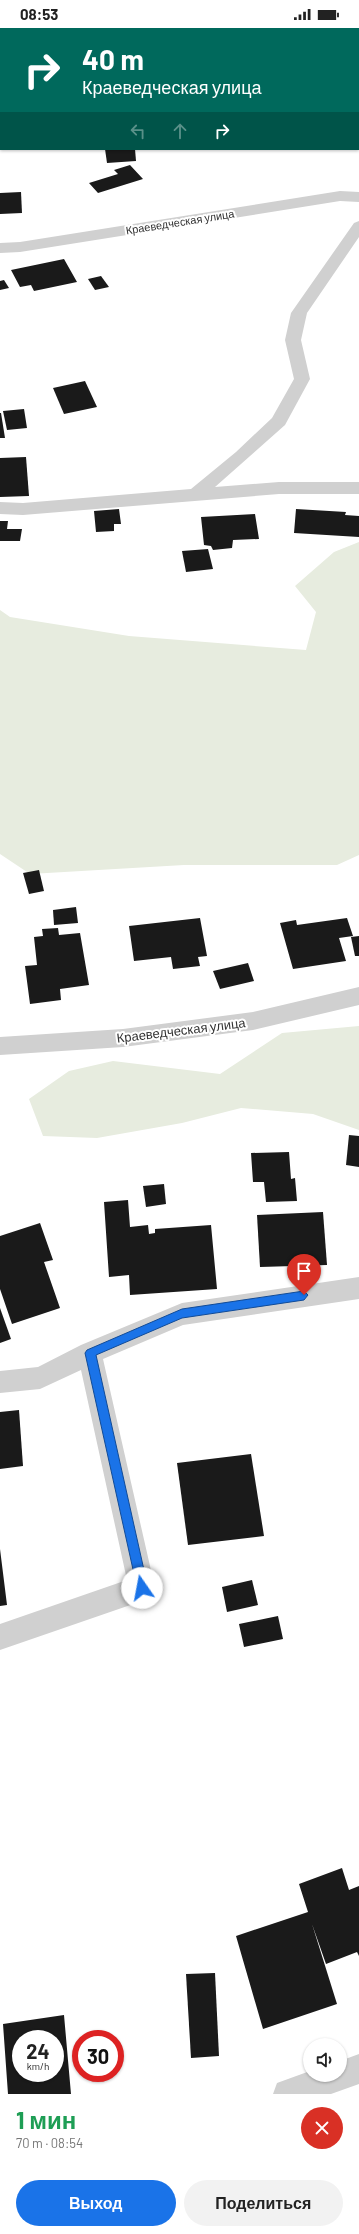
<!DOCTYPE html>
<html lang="ru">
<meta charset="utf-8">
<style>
:root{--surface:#fff;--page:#f2f2f2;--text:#222;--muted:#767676;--accent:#1a73e8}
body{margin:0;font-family:Barlow,sans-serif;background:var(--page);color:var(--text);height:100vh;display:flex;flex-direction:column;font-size:15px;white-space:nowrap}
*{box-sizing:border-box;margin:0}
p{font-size:13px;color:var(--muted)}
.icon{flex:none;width:22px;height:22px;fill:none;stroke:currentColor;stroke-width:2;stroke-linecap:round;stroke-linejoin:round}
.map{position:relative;height:2066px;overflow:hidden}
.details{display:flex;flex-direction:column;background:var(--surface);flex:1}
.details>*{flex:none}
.banner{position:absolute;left:0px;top:0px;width:359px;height:122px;box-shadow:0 1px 3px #0004;background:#00695c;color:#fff;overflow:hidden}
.controls{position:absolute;left:303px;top:2010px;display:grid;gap:8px}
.controls a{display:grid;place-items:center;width:44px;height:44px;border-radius:50%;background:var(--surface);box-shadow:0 1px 3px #0004;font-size:20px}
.speed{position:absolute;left:12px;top:2002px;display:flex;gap:8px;font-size:20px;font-weight:700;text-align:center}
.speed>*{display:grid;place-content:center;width:52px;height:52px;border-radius:50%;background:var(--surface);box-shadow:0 1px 3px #0004;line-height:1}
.speed small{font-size:10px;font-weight:400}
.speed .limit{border:6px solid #d22;background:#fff;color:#111}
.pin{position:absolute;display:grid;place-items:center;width:34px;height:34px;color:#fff;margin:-41px -17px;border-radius:50% 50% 50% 0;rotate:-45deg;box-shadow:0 0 4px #0007}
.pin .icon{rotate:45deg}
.me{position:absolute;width:44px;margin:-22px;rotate:348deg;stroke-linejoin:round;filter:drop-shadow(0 0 3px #0008)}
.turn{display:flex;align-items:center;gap:14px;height:84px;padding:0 16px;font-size:18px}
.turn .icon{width:52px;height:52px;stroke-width:2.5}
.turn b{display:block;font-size:28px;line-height:34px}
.lanes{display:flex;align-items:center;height:38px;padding:0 16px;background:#0003;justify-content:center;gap:20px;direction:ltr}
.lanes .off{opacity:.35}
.round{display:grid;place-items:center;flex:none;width:42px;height:42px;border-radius:21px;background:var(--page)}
.summary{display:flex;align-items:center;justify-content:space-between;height:68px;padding:0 16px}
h1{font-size:24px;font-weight:700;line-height:30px;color:#1e9e55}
.button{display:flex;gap:8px;margin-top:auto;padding:8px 16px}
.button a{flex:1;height:46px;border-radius:24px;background:var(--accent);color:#fff;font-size:16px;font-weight:700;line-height:46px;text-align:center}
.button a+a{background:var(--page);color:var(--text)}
.status{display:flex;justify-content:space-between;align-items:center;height:28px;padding:0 20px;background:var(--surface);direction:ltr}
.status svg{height:11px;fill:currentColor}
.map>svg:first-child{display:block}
</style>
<div class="status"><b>08:53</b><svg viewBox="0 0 49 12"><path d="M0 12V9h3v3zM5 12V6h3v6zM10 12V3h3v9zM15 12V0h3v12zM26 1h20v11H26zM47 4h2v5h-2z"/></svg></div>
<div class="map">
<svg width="359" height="2066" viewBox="0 0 359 2066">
<rect width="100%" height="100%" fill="#fff"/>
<!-- green -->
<g fill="#e7ecdf">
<polygon points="359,514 359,827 337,837 184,837 30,846 0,826 0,582 10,589 129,608 306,622 316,584 295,558 334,524"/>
<polygon points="359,998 359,1102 313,1086 241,1080 182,1095 97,1110 43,1108 29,1071 69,1043 113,1033 220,1046 282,1005"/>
</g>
<!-- building -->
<g fill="#1a1a1a" fill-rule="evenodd">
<polygon points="105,121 135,121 136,133 107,135"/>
<polygon points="130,137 143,151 98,165 89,155 118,146 114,142"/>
<polygon points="21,164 22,185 0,186 0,165"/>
<polygon points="64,231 77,254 34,263 31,257 20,259 11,242"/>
<polygon points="101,248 109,259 95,262 88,251"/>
<polygon points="4,252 9,260 0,262 0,253"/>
<polygon points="85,353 97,379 64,386 53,360"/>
<polygon points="24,381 27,400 7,402 3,383"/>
<polygon points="0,385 1,385 5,410 0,410"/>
<polygon points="26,429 29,468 0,469 0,430"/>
<polygon points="119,481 121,496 114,496 114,503 96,504 94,483"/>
<polygon points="296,481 346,484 345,487 359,488 359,509 294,505"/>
<polygon points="255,486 259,511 233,512 232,520 213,522 211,518 204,517 201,489"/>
<polygon points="0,493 8,493 7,501 22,501 20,513 0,513"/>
<polygon points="208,521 213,541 186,544 182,523"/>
<polygon points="39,842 44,863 29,866 23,845"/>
<polygon points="76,879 78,895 54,897 53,882"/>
<polygon points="200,890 207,928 198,929 200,938 173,941 171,929 134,933 129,898"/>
<polygon points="347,890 353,908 339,910 346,933 293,941 280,895 296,892 297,897"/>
<polygon points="58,900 59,907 80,905 89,957 60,961 61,972 30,976 25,938 37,937 34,909 43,908 42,901"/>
<polygon points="359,908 359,928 355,928 351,909"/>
<polygon points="248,935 254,953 220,961 213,943"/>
<polygon points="349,1107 359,1108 359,1139 346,1137"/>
<polygon points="289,1124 291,1151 295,1150 297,1173 266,1174 264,1154 253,1154 251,1125"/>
<polygon points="164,1156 166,1176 146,1179 143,1158"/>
<polygon points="128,1172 130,1199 148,1197 149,1206 155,1205 155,1201 211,1197 217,1261 130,1267 129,1247 109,1249 104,1174"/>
<polygon points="323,1184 327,1237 260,1239 257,1187"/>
<polygon points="40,1195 53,1232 44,1234 60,1280 12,1296 0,1261 0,1208"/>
<polygon points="0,1280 11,1311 0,1315"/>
<polygon points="19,1382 23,1438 0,1441 0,1384"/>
<polygon points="251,1426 264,1508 188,1517 177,1435"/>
<polygon points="0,1521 7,1577 0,1578"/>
<polygon points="252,1552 258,1577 227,1584 222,1559"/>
<polygon points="278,1588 283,1611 244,1619 239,1596"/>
<polygon points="342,1840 349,1862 359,1858 359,1928 357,1924 326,1936 312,1896 337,1976 263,2001 236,1908 308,1884 299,1856"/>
<polygon points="215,1945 219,2028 191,2030 186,1946"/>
<path d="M 64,1987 L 71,2066 L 8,2066 L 3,1996 ZM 21,2011 L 55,2011 L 55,2045 L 21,2045 Z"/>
</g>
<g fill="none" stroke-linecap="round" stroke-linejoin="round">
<!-- minor -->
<g fill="#d0d0d0" fill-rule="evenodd">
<polygon points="340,163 359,164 359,174 340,173 20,224 0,225 0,215 20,214"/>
<polygon points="359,193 359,209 307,285 301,312 310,351 285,397 215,459 279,454 359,454 359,466 279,466 23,487 0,486 0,474 23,475 191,461 236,424 272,390 294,351 285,312 291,285 354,195"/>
<polygon points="359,959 359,977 253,1002 123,1019 0,1027 0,1009 123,1001 253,984"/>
<polygon points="359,1249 359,1271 183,1297 103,1331 155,1560 151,1569 142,1573 0,1622 0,1596 127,1552 81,1342 40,1361 0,1365 0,1343 38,1339 81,1317 182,1275"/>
<polygon points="359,2026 359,2056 331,2066 273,2066 277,2055 310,2043 310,2047 340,2047 340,2033"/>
</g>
</g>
<!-- route -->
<polygon fill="#1a73e8" stroke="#114b97" points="304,1263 308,1267 304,1272 182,1290 96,1327 148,1560 146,1564 142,1565 138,1564 85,1325 87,1322 182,1281"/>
<g text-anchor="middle" stroke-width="4" stroke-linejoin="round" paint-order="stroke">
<!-- far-street labels -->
<g font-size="11" fill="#333" stroke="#fff">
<text transform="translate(180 194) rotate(-9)" y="4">Краеведческая улица</text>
</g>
<!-- street labels -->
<g font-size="13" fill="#333" stroke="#fff">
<text transform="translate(181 1002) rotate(-7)" y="5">Краеведческая улица</text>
</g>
</g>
</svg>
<div class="controls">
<a><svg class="icon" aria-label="sound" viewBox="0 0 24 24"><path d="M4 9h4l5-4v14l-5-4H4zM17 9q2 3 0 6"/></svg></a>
</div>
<div class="speed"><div>24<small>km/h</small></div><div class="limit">30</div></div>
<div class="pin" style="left:304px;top:1267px;background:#d93025"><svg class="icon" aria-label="arrive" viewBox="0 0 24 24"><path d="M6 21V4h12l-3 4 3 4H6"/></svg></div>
<svg class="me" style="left:142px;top:1560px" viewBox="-20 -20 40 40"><circle r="19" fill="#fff"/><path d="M0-13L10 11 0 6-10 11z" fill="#1a73e8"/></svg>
<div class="banner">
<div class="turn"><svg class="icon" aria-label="right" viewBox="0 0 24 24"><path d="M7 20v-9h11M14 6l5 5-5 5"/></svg><div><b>40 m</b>Краеведческая улица</div></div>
<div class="lanes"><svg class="icon off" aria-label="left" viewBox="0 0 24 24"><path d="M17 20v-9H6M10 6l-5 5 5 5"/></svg><svg class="icon off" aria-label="ahead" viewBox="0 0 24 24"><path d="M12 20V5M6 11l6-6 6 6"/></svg><svg class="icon" aria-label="right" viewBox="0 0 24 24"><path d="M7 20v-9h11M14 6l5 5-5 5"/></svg></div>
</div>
</div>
<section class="details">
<div class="summary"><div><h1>1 мин</h1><p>70 m · 08:54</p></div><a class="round" style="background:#d93025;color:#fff"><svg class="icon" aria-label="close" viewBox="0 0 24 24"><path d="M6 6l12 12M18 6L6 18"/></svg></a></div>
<div class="button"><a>Выход</a><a>Поделиться</a></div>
</section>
